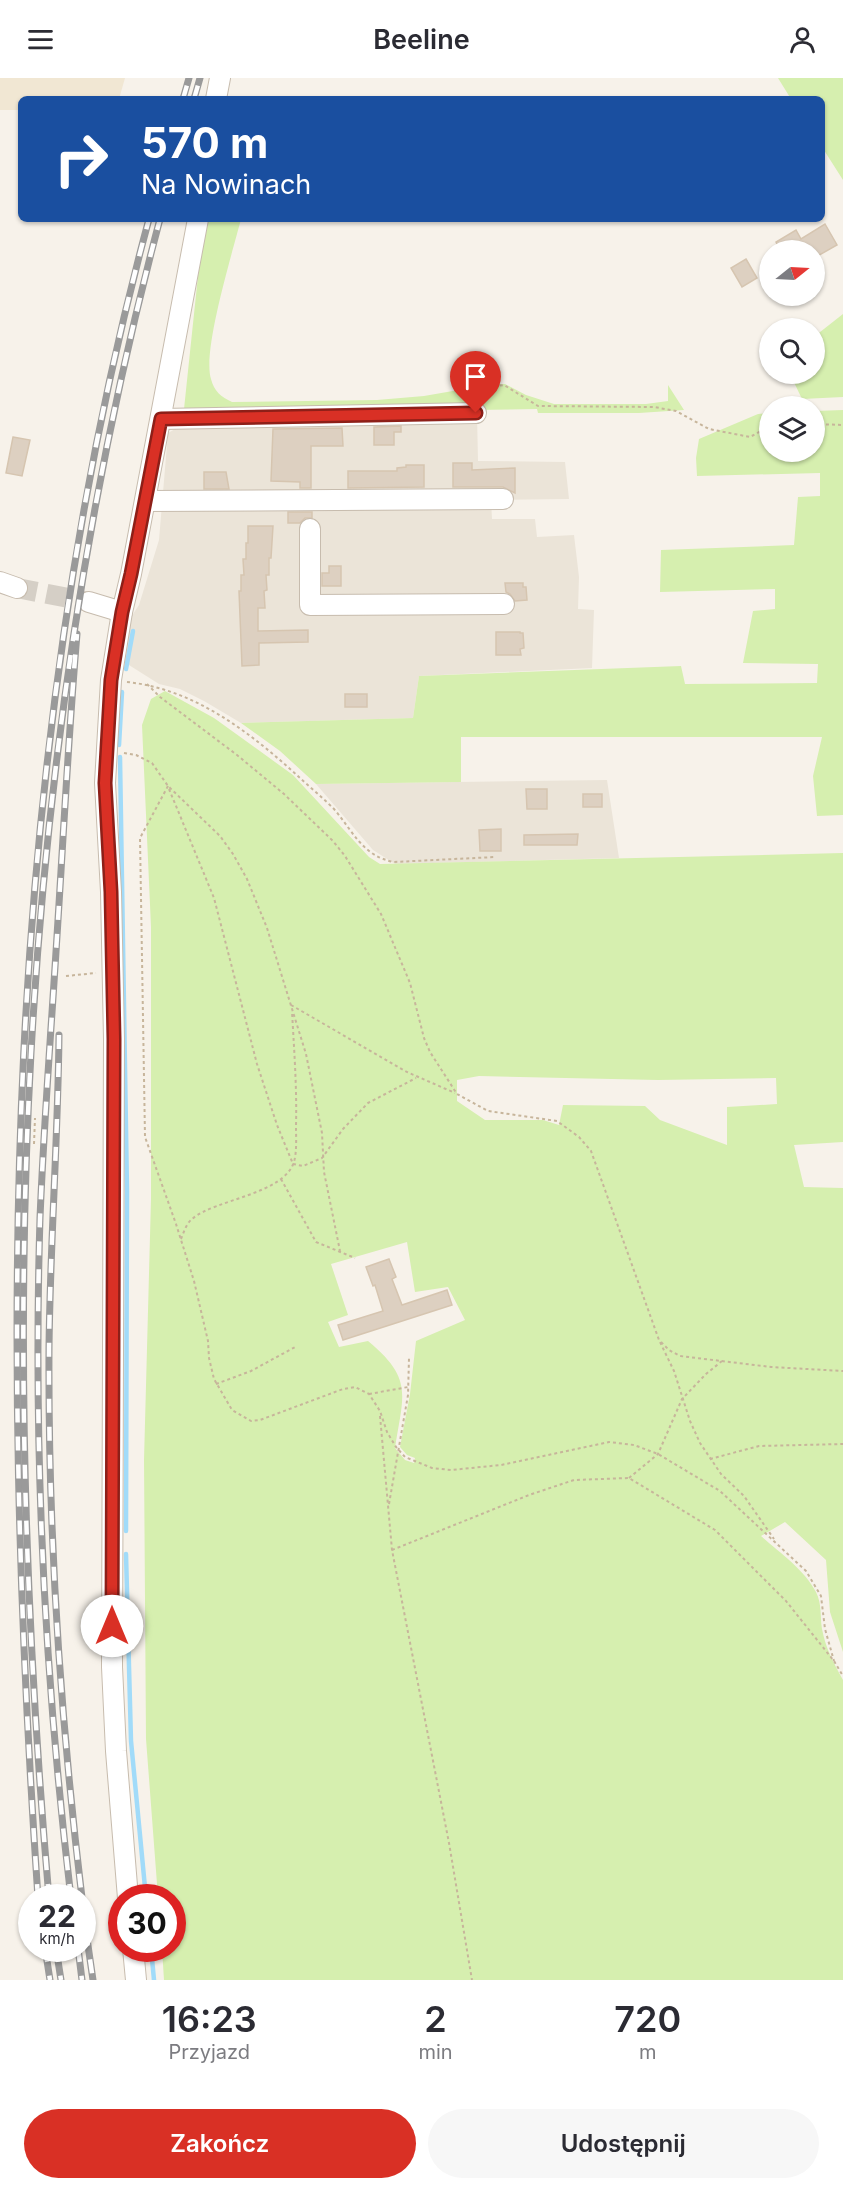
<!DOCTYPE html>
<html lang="pl">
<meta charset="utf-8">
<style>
:root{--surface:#fff;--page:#f7f7f7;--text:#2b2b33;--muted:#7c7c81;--accent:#d93025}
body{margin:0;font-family:Inter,sans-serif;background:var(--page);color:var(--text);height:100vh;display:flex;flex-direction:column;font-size:22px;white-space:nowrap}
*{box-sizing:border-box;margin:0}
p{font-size:20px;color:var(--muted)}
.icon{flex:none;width:33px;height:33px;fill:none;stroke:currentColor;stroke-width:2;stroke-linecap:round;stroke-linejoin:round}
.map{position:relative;height:1902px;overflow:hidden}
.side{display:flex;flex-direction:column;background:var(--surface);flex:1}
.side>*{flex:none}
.guide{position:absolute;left:18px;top:18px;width:807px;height:126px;border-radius:9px;box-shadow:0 2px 4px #0004;background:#1a4fa0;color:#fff;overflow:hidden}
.needle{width:39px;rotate:72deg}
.controls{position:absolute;left:759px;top:162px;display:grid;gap:12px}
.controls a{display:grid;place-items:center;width:66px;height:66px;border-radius:50%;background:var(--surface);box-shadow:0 2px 4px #0004;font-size:30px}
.speed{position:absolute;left:18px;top:1806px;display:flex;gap:12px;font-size:30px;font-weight:700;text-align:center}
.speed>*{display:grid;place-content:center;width:78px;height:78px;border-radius:50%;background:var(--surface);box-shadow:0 2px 4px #0004;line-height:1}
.speed small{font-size:15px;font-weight:400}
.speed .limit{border:9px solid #d22;background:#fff;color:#111}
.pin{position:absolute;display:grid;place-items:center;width:51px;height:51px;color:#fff;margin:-62px -26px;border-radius:50% 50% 50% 0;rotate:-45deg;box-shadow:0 0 6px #0007}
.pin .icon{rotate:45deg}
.me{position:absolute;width:66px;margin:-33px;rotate:0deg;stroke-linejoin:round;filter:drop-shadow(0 0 4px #0008)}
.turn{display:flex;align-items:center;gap:21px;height:126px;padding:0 24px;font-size:27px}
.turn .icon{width:78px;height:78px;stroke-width:2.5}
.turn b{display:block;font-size:42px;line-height:51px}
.eta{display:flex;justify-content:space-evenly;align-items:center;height:102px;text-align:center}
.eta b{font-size:36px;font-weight:600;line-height:42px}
.button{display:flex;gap:12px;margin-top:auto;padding:12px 24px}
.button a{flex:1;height:69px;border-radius:36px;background:var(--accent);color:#fff;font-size:24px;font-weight:600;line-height:69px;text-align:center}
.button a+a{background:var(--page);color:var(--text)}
header{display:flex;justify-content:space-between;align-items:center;height:78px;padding:0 24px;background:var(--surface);font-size:27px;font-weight:600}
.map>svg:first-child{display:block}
</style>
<header><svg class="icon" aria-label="menu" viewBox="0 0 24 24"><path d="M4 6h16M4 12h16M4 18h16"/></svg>Beeline<svg class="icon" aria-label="person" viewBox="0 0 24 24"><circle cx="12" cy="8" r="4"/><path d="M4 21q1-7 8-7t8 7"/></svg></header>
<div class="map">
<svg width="843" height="1902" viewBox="0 0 843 1902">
<rect width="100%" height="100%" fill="#f7f2ea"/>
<!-- residential -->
<g fill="#ebe4d8">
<polygon points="477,336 478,383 565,384 569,421 491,422 492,441 535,441 537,459 574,457 579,499 578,531 594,532 592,590 419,598 413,640 241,645 204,623 180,611 159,606 121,582 123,551 139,527 159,462 168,355 186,345"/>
<polygon points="607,702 619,780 395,786 373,772 316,706"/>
</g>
<!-- education -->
<polygon fill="#f1e7d3" points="0,0 125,0 119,21 21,21 21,32 0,32"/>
<!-- green -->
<g fill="#d6efaf" fill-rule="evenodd">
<polygon points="778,0 843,0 843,102 822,69 822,21 791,21"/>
<path d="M 204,141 L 241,141 C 233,173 202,273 211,301 C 214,313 221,319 232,324 L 377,322 L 424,318 L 493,306 L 505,306 L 526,317 L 554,326 L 646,326 L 668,323 L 668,307 L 684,332 L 639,335 L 538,335 L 537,331 L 187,336 L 184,331 Z"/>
<polygon points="843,236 843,319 802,321 790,296 814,296 815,258"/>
<polygon points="843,332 843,737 817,738 813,698 822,659 461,659 461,704 316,706 280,673 241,645 413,640 419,598 681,588 685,606 817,605 818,586 743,585 753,533 775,531 775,511 660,514 661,472 794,467 798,419 820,418 820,395 697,398 696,380 699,361 758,336 769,335 770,374 814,374 815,333"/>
<path d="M 165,613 L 214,640 L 293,697 L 369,779 L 380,786 L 843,775 L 843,1064 L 794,1067 L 804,1109 L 843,1110 L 843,1574 L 830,1534 L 826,1482 L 785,1444 L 761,1458 C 780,1475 804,1491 816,1514 C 822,1526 820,1538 822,1551 C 826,1571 833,1584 843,1602 L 843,1902 L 164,1902 L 162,1871 L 172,1870 L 172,1820 L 158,1819 L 146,1661 L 144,1382 L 151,1121 L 151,849 L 142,647 L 151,621 ZM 479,998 L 658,1002 L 776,1000 L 777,1026 L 727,1029 L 727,1067 L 660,1042 L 645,1028 L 563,1027 L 559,1047 L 543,1042 L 485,1042 L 457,1023 L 457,1002 ZM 407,1164 L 415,1214 L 448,1209 L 465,1242 L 416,1263 L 410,1316 L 400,1369 L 407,1377 L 415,1380 L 414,1385 L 405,1382 L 395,1370 C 403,1317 414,1301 368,1263 L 339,1269 L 328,1244 L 348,1237 L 331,1186 Z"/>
</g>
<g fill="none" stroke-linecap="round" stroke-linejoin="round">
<!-- stream -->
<g stroke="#a1dbf9" stroke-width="4.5">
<polyline points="126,591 133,553"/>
<polyline points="119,667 122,614"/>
<polyline points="120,679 127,1113 126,1453"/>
<polyline points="126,1476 131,1663 146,1820"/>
<polyline points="151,1870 154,1902"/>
</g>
</g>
<!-- building -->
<g fill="#ddd0c1" stroke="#d6c5b0" stroke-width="1.5">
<polygon points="825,146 837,167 814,180 814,172 780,172 776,164 796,152 801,161"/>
<polygon points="746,181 757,200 742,209 731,190"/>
<polygon points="401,348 401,354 394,354 394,367 374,367 374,349"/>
<polygon points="342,350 343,368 311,368 311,410 300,410 300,404 271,403 273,351"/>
<polygon points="13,359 30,362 22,398 6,395"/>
<polygon points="453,385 472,385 472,392 515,390 515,415 503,409 453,409"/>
<polygon points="406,387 424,387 424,409 348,410 348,393 397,393 397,390 406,389"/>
<polygon points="204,394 226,394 229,411 204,411"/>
<polygon points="288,434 312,434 312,440 305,440 300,445 288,445"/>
<polygon points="248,448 273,448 271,480 269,480 269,497 266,497 267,512 264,513 265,530 258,530 258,553 308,552 308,564 259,565 259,587 242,588 239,513 241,513 241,497 244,497 243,481 246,481 246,465 248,465"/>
<polygon points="329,488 341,488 341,508 322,508 322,495 329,495"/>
<polygon points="505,505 523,505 523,509 526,509 527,522 515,523 510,516 506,514"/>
<polygon points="496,554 520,554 520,555 523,555 524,570 520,571 521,577 496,577"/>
<rect x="345" y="616" width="22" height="13"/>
<polygon points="526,711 547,711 547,731 527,731"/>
<rect x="583" y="716" width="19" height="13"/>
<polygon points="501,751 501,773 480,773 479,752"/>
<polygon points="578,756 577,767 524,767 524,757"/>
<polygon points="389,1181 396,1199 392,1201 402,1227 447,1212 452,1227 343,1262 338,1247 383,1233 375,1207 373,1208 366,1189"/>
</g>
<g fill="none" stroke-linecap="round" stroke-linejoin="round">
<!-- minor-tunnel -->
<polyline stroke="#d5cfc6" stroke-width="20" stroke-dasharray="20 10" stroke-linecap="butt" points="17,510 89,524"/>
<!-- minor casing -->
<g stroke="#c7bcae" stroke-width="22">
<g id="minor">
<polyline points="216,21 220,0"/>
<polyline points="161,341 476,335"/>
<polyline points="146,423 503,421"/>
<polyline points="310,451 310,527 504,526"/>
<polyline points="0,504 17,510"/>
<polyline points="89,524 122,534"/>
<polyline points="128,1820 116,1673 112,1589 114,961 111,814 105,705 111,602 122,534 131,496 198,141"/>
<polyline points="133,1870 136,1902"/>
</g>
</g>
<!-- path -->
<g stroke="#c7b59b" stroke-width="2" stroke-dasharray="3 3" stroke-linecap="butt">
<polyline points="477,318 478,310 504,307 538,328 654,329 676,333 709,351 750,359 770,348"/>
<polyline points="814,346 843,347"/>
<path d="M 127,604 C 195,611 251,655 300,700 C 311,710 323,720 334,731 C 353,753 362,778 394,784 L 495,779"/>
<polyline points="147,606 160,619 237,677 284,716 333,763 345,778 381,836 410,905 424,960 430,974 457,1016 488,1033 557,1043 579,1059 591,1073 659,1262 674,1293 690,1343 700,1365 721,1396 744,1418 774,1461"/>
<polyline points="124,675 136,677 152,685 168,708 220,758 233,776 247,801 267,850 306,976 322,1055 324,1094 340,1173"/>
<polyline points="168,708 140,760 145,1059 176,1146 194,1203 208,1263 209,1280 214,1301 232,1332 251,1343 260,1342 343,1311 355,1309 369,1316 380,1333 387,1354 396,1369 405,1379 432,1390 451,1392 501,1387 609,1364 634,1367 658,1376 720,1413 806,1493 821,1518 825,1551 834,1583"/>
<polyline points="169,711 214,820 257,986 277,1047 293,1086"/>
<polyline points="66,898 96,895"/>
<polyline points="291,927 407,994 455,1015"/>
<polyline points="26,1066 28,1035"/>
<polyline points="34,1066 35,1040"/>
<polyline points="293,1086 303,1088 322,1080 343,1051 368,1025 416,1000"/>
<polyline points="281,1101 316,1164 355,1180"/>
<path d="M 181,1161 C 184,1154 186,1146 192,1141 C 215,1121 283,1117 294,1084 C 297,1073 296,1060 296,1048 C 297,1009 294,971 292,933"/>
<polyline points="661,1264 669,1272 680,1278 771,1289 843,1293"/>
<polyline points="216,1306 251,1293 297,1268"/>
<polyline points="369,1316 408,1309"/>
<polyline points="380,1338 392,1472 449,1765 472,1902"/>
<polyline points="710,1381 759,1368 843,1366"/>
<polyline points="629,1400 658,1376 682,1321 706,1296 722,1283"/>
<polyline points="389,1426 408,1317 409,1280"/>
<polyline points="392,1472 529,1417 574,1402 629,1400 715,1452 786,1523 834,1583 843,1598"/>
</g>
<!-- minor -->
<use href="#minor" stroke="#fff" stroke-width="20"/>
<!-- rail casing -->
<g stroke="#9a9a9a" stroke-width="7">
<g id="rail">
<polyline points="183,21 189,0"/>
<polyline points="194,21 200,0"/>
<path d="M 59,957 C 58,1062 50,1166 49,1271 C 48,1454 60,1637 82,1820"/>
<path d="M 38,1820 C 0,1259 1,687 149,141"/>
<path d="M 49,1820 C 0,1253 13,693 160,141"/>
<path d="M 71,1820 C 44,1594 33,1367 40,1140 C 44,1041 52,941 58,842 C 64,746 69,651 77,556"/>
<polyline points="82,1826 93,1902"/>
<polyline points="45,1870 50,1902"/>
<polyline points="56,1870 61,1902"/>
<polyline points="78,1870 82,1902"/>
</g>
</g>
<!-- rail -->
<use href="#rail" stroke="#fff" stroke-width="4.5" stroke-dasharray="14" stroke-linecap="butt"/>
</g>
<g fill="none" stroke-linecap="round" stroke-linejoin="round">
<!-- route casing -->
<g stroke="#8d1f18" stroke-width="15">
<polyline id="route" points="112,1548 114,961 111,814 105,705 111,602 122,534 131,496 161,341 476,335"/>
</g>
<!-- route -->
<use href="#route" stroke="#d93025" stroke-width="10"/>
</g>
</svg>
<div class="controls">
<a><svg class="needle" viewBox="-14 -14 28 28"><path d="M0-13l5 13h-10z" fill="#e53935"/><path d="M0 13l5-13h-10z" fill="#7c7c81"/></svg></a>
<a><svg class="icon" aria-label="search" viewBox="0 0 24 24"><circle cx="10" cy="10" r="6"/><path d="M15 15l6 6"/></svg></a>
<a><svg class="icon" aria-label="layers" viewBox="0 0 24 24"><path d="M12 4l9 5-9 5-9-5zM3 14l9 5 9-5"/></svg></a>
</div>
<div class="speed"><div>22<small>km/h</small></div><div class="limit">30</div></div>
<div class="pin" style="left:476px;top:335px;background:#d93025"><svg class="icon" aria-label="arrive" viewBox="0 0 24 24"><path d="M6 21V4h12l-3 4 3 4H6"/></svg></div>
<svg class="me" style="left:112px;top:1548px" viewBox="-20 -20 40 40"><circle r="19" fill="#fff"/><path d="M0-13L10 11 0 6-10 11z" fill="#d93025"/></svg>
<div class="guide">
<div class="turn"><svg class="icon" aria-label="right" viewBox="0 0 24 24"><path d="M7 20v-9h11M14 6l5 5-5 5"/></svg><div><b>570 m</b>Na Nowinach</div></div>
</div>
</div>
<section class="side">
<div class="eta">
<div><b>16:23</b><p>Przyjazd</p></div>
<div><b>2</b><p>min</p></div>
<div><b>720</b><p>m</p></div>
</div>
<div class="button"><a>Zakończ</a><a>Udostępnij</a></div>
</section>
